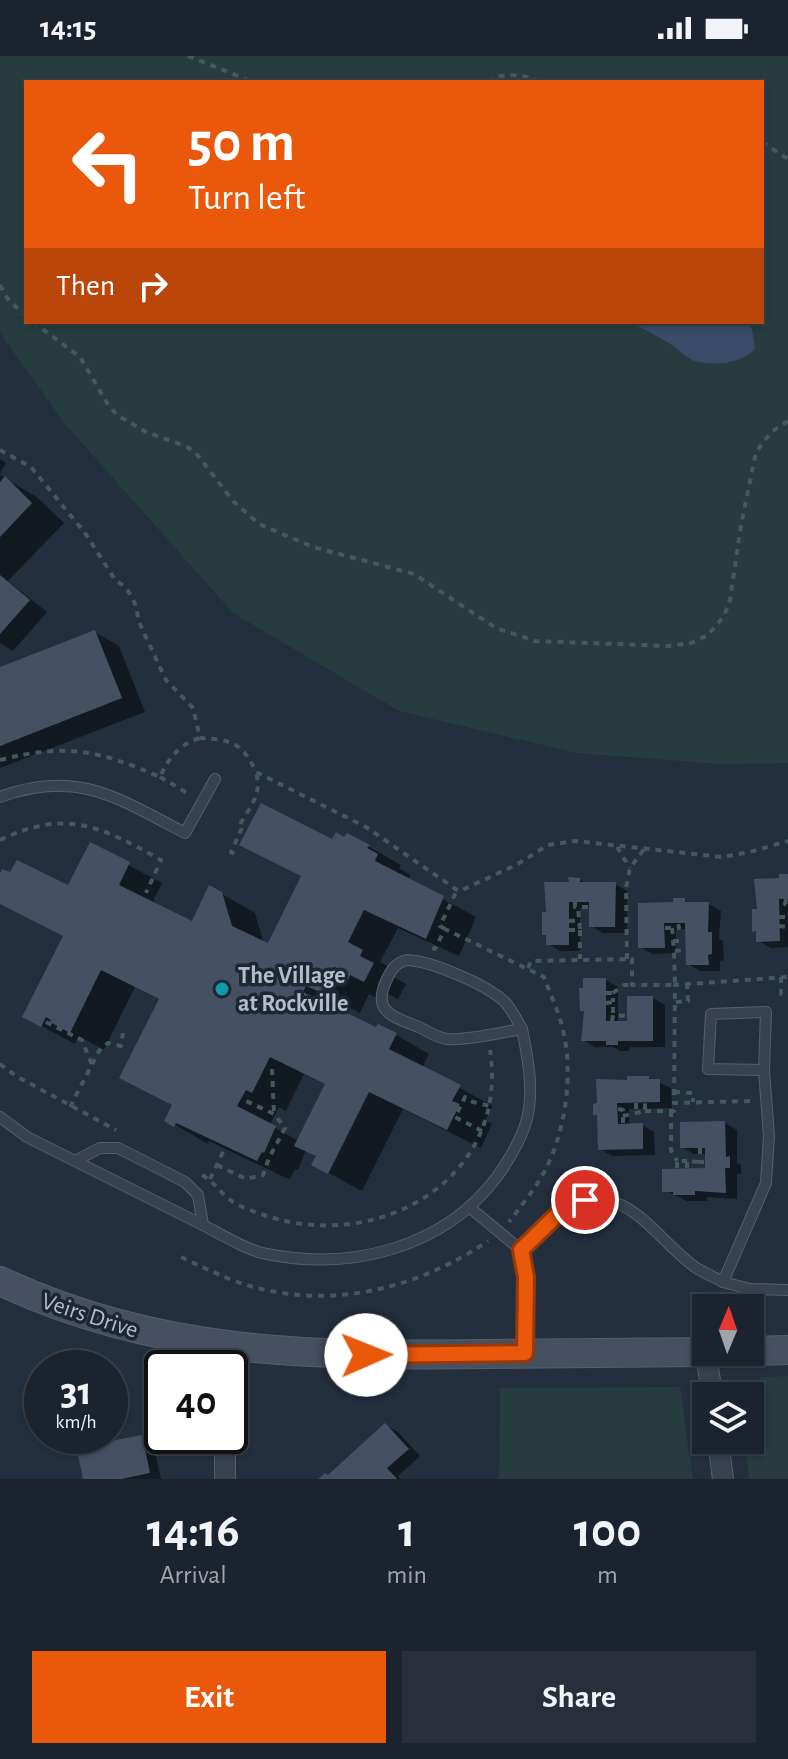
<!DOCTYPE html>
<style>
:root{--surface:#1b232e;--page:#282f3a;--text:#f1f3f6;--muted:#a0a4aa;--line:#39404a;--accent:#ea580c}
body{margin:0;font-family:"Alegreya Sans",sans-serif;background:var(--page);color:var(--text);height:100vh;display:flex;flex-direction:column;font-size:30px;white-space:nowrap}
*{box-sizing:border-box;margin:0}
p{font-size:26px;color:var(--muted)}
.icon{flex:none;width:44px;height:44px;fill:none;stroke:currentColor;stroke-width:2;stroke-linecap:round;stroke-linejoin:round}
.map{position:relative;height:1423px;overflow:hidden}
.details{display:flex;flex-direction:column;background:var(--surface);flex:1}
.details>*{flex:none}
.hud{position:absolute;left:24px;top:24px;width:740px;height:244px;border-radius:0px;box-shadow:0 2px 6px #0004,0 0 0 2px var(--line);background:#ea580c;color:#fff;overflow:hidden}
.needle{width:52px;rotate:2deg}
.buttons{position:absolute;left:692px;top:1238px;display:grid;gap:16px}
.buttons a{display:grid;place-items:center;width:72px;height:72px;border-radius:0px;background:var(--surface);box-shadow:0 2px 6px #0004,0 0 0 2px var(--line);font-size:40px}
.speed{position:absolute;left:24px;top:1294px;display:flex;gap:16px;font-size:40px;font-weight:700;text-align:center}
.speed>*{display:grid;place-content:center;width:104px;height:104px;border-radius:50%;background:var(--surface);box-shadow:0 2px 6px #0004,0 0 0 2px var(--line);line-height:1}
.speed small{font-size:20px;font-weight:400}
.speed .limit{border:4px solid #111;border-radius:12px;background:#fff;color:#111}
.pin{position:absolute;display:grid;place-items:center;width:68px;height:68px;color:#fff;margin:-34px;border:4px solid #fff;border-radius:50%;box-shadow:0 2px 8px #0007}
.me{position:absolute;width:88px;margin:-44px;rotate:89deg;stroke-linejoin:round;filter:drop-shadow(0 0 6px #0008)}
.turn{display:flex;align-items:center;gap:28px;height:168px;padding:0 32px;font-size:36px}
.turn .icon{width:104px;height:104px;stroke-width:2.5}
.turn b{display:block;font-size:56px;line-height:68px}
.then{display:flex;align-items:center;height:76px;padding:0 32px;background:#0003;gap:16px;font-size:30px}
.eta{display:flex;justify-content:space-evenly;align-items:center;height:136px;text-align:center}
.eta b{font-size:48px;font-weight:700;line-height:56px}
.cta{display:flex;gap:16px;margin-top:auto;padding:16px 32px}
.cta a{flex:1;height:92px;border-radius:0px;background:var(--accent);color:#fff;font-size:32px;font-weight:700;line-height:92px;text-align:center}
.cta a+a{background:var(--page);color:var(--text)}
.status{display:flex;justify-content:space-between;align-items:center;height:56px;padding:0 40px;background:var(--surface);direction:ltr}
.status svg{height:22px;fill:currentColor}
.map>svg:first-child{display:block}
</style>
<div class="status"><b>14:15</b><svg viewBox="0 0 49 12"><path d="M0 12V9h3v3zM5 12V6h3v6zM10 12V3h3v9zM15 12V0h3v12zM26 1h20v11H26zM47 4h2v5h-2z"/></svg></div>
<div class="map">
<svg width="788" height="1423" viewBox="0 0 788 1423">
<rect width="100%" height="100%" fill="#242f3e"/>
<!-- green -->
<g fill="#263c3f" fill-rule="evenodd">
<path d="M 0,0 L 788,0 L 788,707 L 721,708 L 577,697 L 399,655 L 233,557 L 65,368 L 0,277 ZM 26,26 L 762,26 L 762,266 L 26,266 Z"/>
<polygon points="788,1320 788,1423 749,1423 745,1384 750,1384 749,1340 760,1321"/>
<polygon points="680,1331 693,1423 499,1423 500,1332"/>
</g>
<!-- water -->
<path fill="#394c67" d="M 629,266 L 747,266 L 752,273 L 755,293 C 742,308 714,310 695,305 C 686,302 677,292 669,287 C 656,279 642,272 629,266 Z"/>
<!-- shadow -->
<g fill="#0007" fill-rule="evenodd">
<polygon points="0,403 6,407 0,418"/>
<polygon points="0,419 38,442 64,467 8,525 47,556 13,595 0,587"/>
<polygon points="95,576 119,590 145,656 0,712 0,613"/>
<path d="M 348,779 L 401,809 L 399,812 L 410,819 L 408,824 L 476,861 L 459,900 L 398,872 L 380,906 L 395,914 L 392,920 L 406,928 L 398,943 L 384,936 L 380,944 L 369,938 L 360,957 L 340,947 L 336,954 L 377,974 L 396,979 L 429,998 L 422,1012 L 493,1050 L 485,1064 L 492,1068 L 481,1092 L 403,1053 L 362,1135 L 314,1109 L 317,1101 L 306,1094 L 298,1114 L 295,1113 L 290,1123 L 284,1121 L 209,1085 L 208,1088 L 167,1064 L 174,1050 L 122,1022 L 160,944 L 135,931 L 104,994 L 78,980 L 75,988 L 25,961 L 65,881 L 0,847 L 0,822 L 69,832 L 91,789 L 162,827 L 152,847 L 193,868 L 222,838 L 255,857 L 264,888 L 269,890 L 303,821 L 241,788 L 333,786 L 345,784 ZM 304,1018 L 327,1029 L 299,1085 L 270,1069 L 279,1051 L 286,1055 Z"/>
<polygon points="788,820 788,891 771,892 758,885 758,877 754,874 759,855 781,824"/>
<polygon points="580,824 587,828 615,828 627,835 627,877 603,877 591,870 591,852 580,852 580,895 560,895 548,888 548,858 571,828"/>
<polygon points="684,844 691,848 709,848 721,855 719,883 723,885 724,904 720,905 720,915 700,915 688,908 687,873 676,873 676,897 653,898 640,891 675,848"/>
<polygon points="606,924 618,931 618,967 629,967 653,942 665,949 665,991 630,991 629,995 620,995 613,991 595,991 583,984"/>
<polygon points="649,1022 671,1032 672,1052 629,1053 629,1069 642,1069 654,1076 655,1099 612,1100 600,1093 599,1061 595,1058 629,1027"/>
<polygon points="725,1067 737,1074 737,1107 741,1109 741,1118 737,1118 737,1143 707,1141 707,1145 687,1145 664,1134 707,1114 707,1098 694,1098 682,1091"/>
<polygon points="110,1366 115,1386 141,1381 153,1388 161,1423 85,1423 76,1380 110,1380"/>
<polygon points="385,1369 398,1376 420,1400 398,1420 400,1423 321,1423 329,1421"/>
</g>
<!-- building -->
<g fill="#455162">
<polygon points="5,420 32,447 0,481 0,426"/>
<polygon points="0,519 30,544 0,578"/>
<polygon points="95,574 122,642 0,690 0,611"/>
<polygon points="261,747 332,783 336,776 344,781 347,777 370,789 367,792 378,798 375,805 444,840 426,883 364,854 348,886 363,894 360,900 374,907 364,926 350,919 347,927 336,921 327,939 306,930 303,936 376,971 378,968 397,977 389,993 461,1029 452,1045 460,1048 447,1074 369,1036 328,1118 311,1109 316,1100 294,1090 325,1028 270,1001 252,1037 246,1034 237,1050 276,1070 264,1097 262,1096 257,1105 176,1067 174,1071 164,1065 172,1049 119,1022 159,943 101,914 70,977 50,966 51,964 46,961 41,971 22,961 63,880 0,848 0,817 2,813 10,816 17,804 68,829 90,786 130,806 119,829 192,865 209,829 222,836 232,870 268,887 301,820 239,789"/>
<polygon points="779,818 788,818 788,843 779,843 780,885 756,886 756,875 752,876 752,853 757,853 754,823 779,822"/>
<polygon points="568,821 580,822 580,826 616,826 615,871 589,871 589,846 569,846 569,889 546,889 546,879 542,879 542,856 546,856 544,826 569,826"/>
<polygon points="673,842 685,842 685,846 709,846 708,876 712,876 712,898 708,899 709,909 686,909 685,867 664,867 665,892 638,892 638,847 673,846"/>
<polygon points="583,922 606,922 606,965 627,965 627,940 653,940 653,985 618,985 618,989 606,989 606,985 581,985 584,955 580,955 579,932 583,932"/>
<polygon points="627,1020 649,1020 649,1023 660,1023 660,1046 617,1047 618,1068 643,1067 643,1093 598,1094 597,1059 593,1059 593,1048 597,1047 596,1023 627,1024"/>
<polygon points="725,1065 726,1101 730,1100 730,1112 725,1112 726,1137 695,1135 695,1139 673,1139 673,1136 662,1136 662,1113 705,1112 705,1092 680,1092 680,1066"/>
<polygon points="385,1367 409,1393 387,1412 397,1423 318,1423 325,1417 328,1419"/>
<polygon points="142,1379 150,1417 121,1423 83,1423 74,1380 104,1380 105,1386"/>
</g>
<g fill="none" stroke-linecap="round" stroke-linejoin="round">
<!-- lane casing -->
<g stroke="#565f6c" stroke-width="12">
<g id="lane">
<path d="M 0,741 C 76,712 120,743 185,777 L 215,723"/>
<path d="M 407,904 C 432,905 487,929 505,946 C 512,954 517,964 522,973 C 503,976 465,985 447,983 C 438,982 427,975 419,971 C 394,961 372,957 386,925 C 391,914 395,907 407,904 Z"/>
<path d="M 0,1061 L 27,1081 C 83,1109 139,1137 195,1165 C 216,1175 245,1194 267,1198 C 351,1215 443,1192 496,1122 C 509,1104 521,1085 527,1063 C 534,1034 528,1002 522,973"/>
<polyline points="75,1105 100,1092 118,1092 185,1126 198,1139 203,1169"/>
<polyline points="469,1151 521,1194 526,1221 525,1296"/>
<path d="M 521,1194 C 535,1180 549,1161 567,1152 C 625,1121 655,1183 695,1211 C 704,1217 714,1221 723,1226 L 766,1127 L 769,1080 L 764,1014 L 766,956 L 711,958 L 708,1013 L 764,1014"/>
<polyline points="723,1226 750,1233 788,1234"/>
</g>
</g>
<!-- street casing -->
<g stroke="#565f6c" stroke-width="22">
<g id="street">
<polyline points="225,1291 225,1312"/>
<polyline points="706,1296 712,1340"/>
<polyline points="225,1380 225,1423"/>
<polyline points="718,1384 723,1423"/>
</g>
</g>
<!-- secondary casing -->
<g stroke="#565f6c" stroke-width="30">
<g id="secondary">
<path d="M 0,1225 C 160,1300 314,1300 486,1298 C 561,1297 635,1297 710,1296"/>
<polyline points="750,1295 788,1294"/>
</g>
</g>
<!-- path -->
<g stroke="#44595c" stroke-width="4" stroke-dasharray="6 6" stroke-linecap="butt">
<polyline points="188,0 253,26"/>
<path d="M 488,26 C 505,14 525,20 544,26"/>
<polyline points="762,86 788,103"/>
<polyline points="0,229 7,242 26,261"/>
<polyline points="33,266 80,301 107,347 117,359 146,376 185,390 195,396 234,446 259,468 313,491 414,518 496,572 535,585 668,590 691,587 708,579 724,560 730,544 741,469 756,396 771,376 788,365"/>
<path d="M 0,394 L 31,411 L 85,477 L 116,525 C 129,530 138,550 138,564 L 166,624 L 193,652 L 200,682 C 232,684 242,686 256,716 L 366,771 L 457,834 L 460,835 L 516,809 L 548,789 L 575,785 L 722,801 L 750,796 L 788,785"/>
<path d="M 0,704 C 66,687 98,694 160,721 C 169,701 179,689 200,682"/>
<polyline points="160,721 189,738"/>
<path d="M 0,784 C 66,752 102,771 161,804 L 146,837"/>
<polyline points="617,791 630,812"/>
<path d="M 234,798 L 231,796 L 242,772 L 239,770 C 249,752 263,738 256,717"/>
<polyline points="786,843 785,848 788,848"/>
<polyline points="575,846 575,851 589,851"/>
<polyline points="779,861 788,861"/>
<polyline points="569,865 579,864"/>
<polyline points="779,870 788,871"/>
<polyline points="665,872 679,872 678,867"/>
<polyline points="672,872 674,895 685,894"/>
<polyline points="445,873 440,870 457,834"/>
<polyline points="569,874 580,874 578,851"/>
<polyline points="580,874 580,903"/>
<polyline points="673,885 685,885"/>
<path d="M 432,892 L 435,893 L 445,873 L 544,921 C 550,938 559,956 563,974 C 574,1020 565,1080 542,1120 C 532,1137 520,1151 509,1166"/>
<polyline points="627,903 626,832 630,812 645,792"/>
<polyline points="528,912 531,905 632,903 632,929 675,929 674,895"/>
<polyline points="781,921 781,938 788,938"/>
<polyline points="606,937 613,937 613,946"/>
<polyline points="613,937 624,929 632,929"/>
<polyline points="676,946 688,945 687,928"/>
<polyline points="606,947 613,946 613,959"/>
<polyline points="612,965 613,959 627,960"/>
<polyline points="46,966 82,984 92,1009"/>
<polyline points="0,1008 16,1020 116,1074"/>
<polyline points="272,1013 274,1058"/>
<polyline points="674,1036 693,1037 693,1046"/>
<polyline points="750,1045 674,1047 675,929 788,921"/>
<polyline points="636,1047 636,1058"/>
<polyline points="70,1051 99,995 108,987 121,990 123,977"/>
<polyline points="618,1053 623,1054 623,1067"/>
<polyline points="645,1055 674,1055 674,1047"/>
<polyline points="671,1055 671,1094 677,1105"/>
<polyline points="623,1060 645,1055 645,1046"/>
<polyline points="482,1075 455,1061 465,1041 473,1046 490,1050"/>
<polyline points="700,1092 700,1106 705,1106"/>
<polyline points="217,1109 246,1123 263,1119 269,1102 285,1072 274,1058 244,1044"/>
<polyline points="677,1112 677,1105 687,1105"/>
<polyline points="687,1112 687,1105 700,1106"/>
<path d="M 202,1119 C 213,1125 219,1135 229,1143 C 239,1151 255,1156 267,1160 C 380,1197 510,1122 490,994"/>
<polyline points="210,1123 224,1094"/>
<path d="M 181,1201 C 209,1214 236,1228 266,1234 C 344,1251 423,1229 488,1185"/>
</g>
<!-- lane -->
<use href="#lane" stroke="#38414e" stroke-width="10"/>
<!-- street -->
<use href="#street" stroke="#38414e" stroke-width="20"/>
<!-- secondary -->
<use href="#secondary" stroke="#465061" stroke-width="28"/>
</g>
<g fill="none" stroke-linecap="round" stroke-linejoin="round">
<!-- route casing -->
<g stroke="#983908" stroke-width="20">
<polyline id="route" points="366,1299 525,1297 526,1221 521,1194 564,1152 585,1144"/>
</g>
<!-- route -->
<use href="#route" stroke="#ea580c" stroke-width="14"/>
</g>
<!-- markers -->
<circle fill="#0f9aa8" stroke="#1d2633" stroke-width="3" cx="222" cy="933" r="8"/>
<g text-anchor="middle" stroke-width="7" stroke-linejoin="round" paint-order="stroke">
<!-- poi labels -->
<g font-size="24" font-weight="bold" fill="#b4bcc9" stroke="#1d2633" text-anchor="start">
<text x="238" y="927">The Village<tspan x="238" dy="28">at Rockville</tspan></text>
</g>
<!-- street labels -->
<g font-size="24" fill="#b4bcc9" stroke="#1d2633">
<text transform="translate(90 1259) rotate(18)" y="8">Veirs Drive</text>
</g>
</g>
</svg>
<div class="buttons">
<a><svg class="needle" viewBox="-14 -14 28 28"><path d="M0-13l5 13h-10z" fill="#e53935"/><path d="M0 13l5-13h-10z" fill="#a0a4aa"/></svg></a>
<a><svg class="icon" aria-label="layers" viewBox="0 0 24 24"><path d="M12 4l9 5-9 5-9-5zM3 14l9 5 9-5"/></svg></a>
</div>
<div class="speed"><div>31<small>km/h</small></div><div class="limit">40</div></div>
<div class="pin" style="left:585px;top:1144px;background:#d93025"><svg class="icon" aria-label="arrive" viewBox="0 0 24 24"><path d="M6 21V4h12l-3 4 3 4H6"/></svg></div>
<svg class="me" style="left:366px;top:1299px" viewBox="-20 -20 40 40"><circle r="19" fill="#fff"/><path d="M0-13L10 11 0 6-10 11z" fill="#ea580c"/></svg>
<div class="hud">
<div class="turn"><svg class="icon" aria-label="left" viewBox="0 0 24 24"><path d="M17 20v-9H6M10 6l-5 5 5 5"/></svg><div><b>50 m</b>Turn left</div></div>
<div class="then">Then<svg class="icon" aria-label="right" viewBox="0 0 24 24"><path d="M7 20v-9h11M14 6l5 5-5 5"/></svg></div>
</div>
</div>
<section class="details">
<div class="eta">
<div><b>14:16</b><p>Arrival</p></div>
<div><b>1</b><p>min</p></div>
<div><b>100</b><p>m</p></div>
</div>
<div class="cta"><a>Exit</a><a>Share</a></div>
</section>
